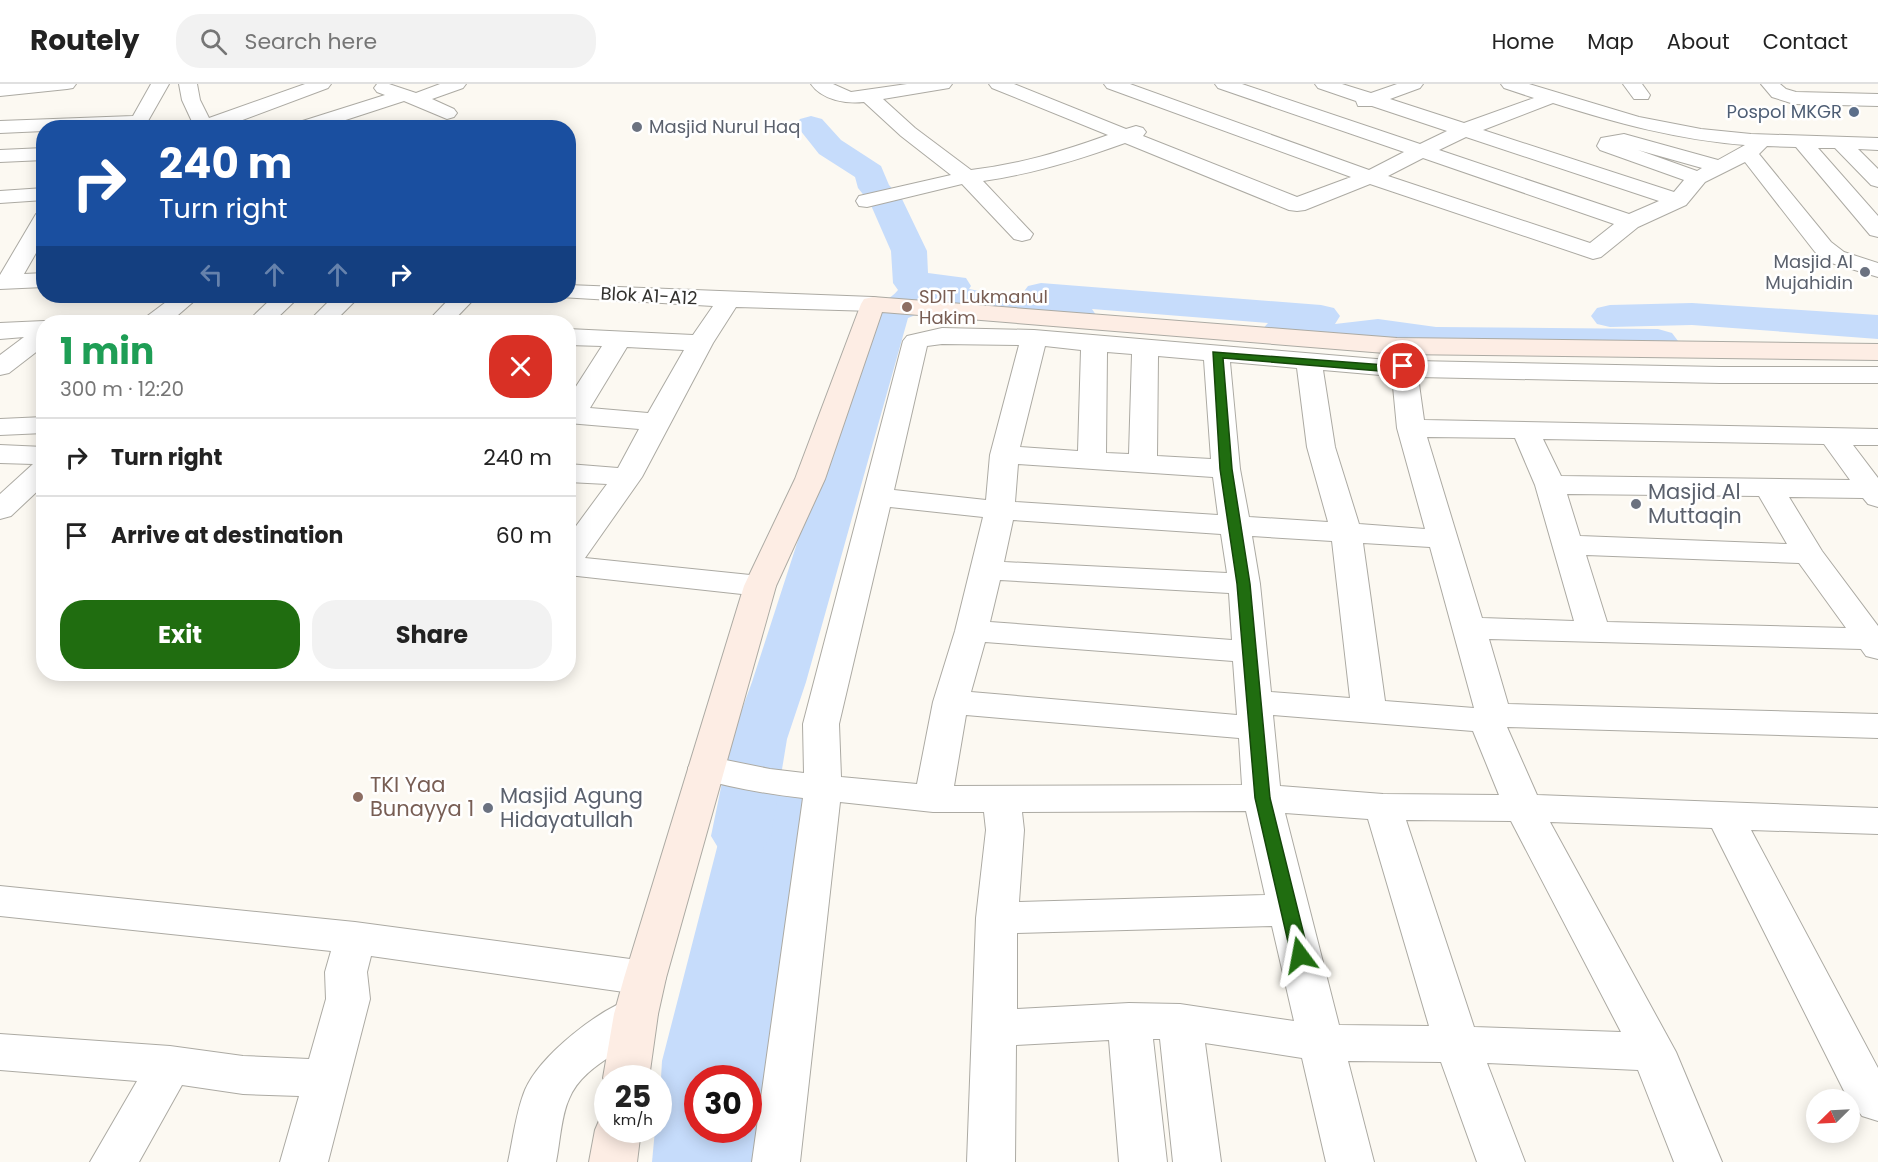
<!DOCTYPE html>
<meta charset="utf-8">
<style>
:root{--surface:#fff;--page:#f2f2f2;--text:#222;--muted:#767676;--line:#e0e0e0;--accent:#206d10}
body{margin:0;font-family:Poppins,sans-serif;background:var(--page);color:var(--text);height:100vh;display:flex;flex-direction:column;font-size:22px;white-space:nowrap}
*{box-sizing:border-box;margin:0}
p{font-size:20px;color:var(--muted)}
.icon{flex:none;width:33px;height:33px;fill:none;stroke:currentColor;stroke-width:2;stroke-linecap:round;stroke-linejoin:round}
.map{position:relative;flex:1;overflow:hidden}
.sheet{position:absolute;left:36px;top:231px;width:540px;height:366px;display:flex;flex-direction:column;background:var(--surface);border-radius:24px;box-shadow:0 3px 15px #0003}
.sheet>*{flex:none}
.guide{position:absolute;left:36px;top:36px;width:540px;height:183px;border-radius:24px;box-shadow:0 3px 15px #0003;background:#1a4fa0;color:#fff;overflow:hidden}
.needle{width:39px;rotate:246deg}
.buttons{position:absolute;left:1806px;top:1005px;display:grid;gap:12px}
.buttons a{display:grid;place-items:center;width:54px;height:54px;border-radius:50%;background:var(--surface);box-shadow:0 3px 15px #0003;font-size:30px}
.speed{position:absolute;left:594px;top:981px;display:flex;gap:12px;font-size:30px;font-weight:700;text-align:center}
.speed>*{display:grid;place-content:center;width:78px;height:78px;border-radius:50%;background:var(--surface);box-shadow:0 3px 15px #0003;line-height:1}
.speed small{font-size:15px;font-weight:400}
.speed .limit{border:9px solid #d22;background:#fff;color:#111}
.pin{position:absolute;display:grid;place-items:center;width:51px;height:51px;color:#fff;margin:-26px;border:3px solid #fff;border-radius:50%;box-shadow:0 2px 6px #0007}
.me{position:absolute;width:66px;margin:-33px;rotate:347deg;stroke-linejoin:round;filter:drop-shadow(0 0 4px #0008)}
.turn{display:flex;align-items:center;gap:21px;height:126px;padding:0 24px;font-size:27px}
.turn .icon{width:78px;height:78px;stroke-width:2.5}
.turn b{display:block;font-size:42px;line-height:51px}
.lanes{display:flex;align-items:center;height:57px;padding:0 24px;background:#0003;justify-content:center;gap:30px;direction:ltr}
.lanes .off{opacity:.35}
.round{display:grid;place-items:center;flex:none;width:63px;height:63px;border-radius:24px;background:var(--page)}
.summary{display:flex;align-items:center;justify-content:space-between;height:102px;padding:0 24px}
h1{font-size:36px;font-weight:700;line-height:45px;color:#1e9e55}
.action{display:flex;gap:12px;margin-top:auto;padding:12px 24px}
.action a{flex:1;height:69px;border-radius:24px;background:var(--accent);color:#fff;font-size:24px;font-weight:700;line-height:69px;text-align:center}
.action a+a{background:var(--page);color:var(--text)}
ul{padding:0;list-style:none}
li{display:flex;align-items:center;gap:18px;height:78px;padding:0 24px;border-top:2px solid var(--line)}
li div{flex:1}
li b{display:block;font-size:22px}
li em{font-style:normal}
header{display:flex;align-items:center;gap:36px;box-sizing:border-box;height:84px;padding:0 30px;background:var(--surface);border-bottom:2px solid var(--line)}
header strong{font-size:28px}
nav{display:flex;gap:33px;margin-inline-start:auto;font-size:21px}
.search{width:420px;height:54px;background:var(--page);display:flex;align-items:center;gap:15px;box-sizing:border-box;padding:0 21px;border-radius:24px;color:var(--muted);font-size:22px}
.map>svg:first-child{display:block}
</style>
<header>
<strong>Routely</strong>
<div class="search"><svg class="icon" aria-label="search" viewBox="0 0 24 24"><circle cx="10" cy="10" r="6"/><path d="M15 15l6 6"/></svg>Search here</div>
<nav><a>Home</a><a>Map</a><a>About</a><a>Contact</a></nav>
</header>
<div class="map">
<svg width="1878" height="1078" viewBox="0 0 1878 1078">
<rect width="100%" height="100%" fill="#fcf9f2"/>
<!-- water -->
<path fill="#c6dcfb" fill-rule="evenodd" d="M 737,686 L 806,694 L 760,1078 L 652,1078 L 655,1046 L 658,1046 L 662,977 ZM 698,994 L 748,994 L 748,1046 L 698,1046 Z"/>
<g fill="none" stroke-linecap="round" stroke-linejoin="round">
<!-- river -->
<g fill="#c6dcfb" fill-rule="evenodd">
<path d="M 811,32 L 822,35 L 841,56 L 881,82 L 889,101 L 902,115 L 927,167 L 928,189 L 966,194 L 971,202 L 969,205 L 1026,216 L 1022,210 L 1028,202 L 1041,199 L 1321,221 L 1334,224 L 1340,232 L 1335,240 L 1378,235 L 1436,243 L 1658,245 L 1672,249 L 1678,257 L 1672,265 L 1658,269 L 1436,267 L 1378,259 L 1330,264 L 1279,260 L 1265,256 L 1260,248 L 1268,239 L 1092,225 L 1096,231 L 1090,239 C 1047,250 971,228 926,220 L 918,230 L 908,234 L 806,598 L 787,655 L 771,752 L 762,767 L 741,773 L 720,767 L 711,752 L 731,655 L 752,598 L 872,228 C 879,218 890,216 898,206 L 893,199 L 891,167 L 870,119 L 858,104 L 855,93 L 819,70 L 796,41 L 800,35 Z"/>
<polygon points="1692,219 1878,231 1878,255 1692,241 1610,243 1597,240 1591,232 1597,224 1610,221"/>
</g>
<!-- street casing -->
<g stroke="#acaaa3" stroke-width="2">
<g id="street">
<polygon points="0,0 76,0 73,4 67,5 0,12"/>
<polygon points="151,0 169,0 144,44 44,44 44,47 0,49 0,37 133,32"/>
<polygon points="179,0 197,0 200,16 209,34 305,0 331,0 328,4 221,44 195,44 182,16"/>
<polygon points="377,0 389,0 416,9 440,0 466,0 463,4 432,15 454,25 457,29 454,33 447,35 404,17 321,44 291,44 293,40 385,11 377,8 374,4"/>
<path d="M 811,0 L 833,0 L 851,8 L 907,0 L 952,0 L 949,4 L 883,15 L 915,44 L 971,86 C 1020,80 1061,68 1108,51 L 992,4 L 989,0 L 1014,0 L 1126,45 L 1136,42 L 1143,44 L 1146,48 L 1143,52 L 1297,113 L 1351,93 L 1107,4 L 1104,0 L 1130,0 L 1369,86 L 1404,68 L 1218,4 L 1215,0 L 1242,0 L 1420,60 L 1447,47 L 1372,22 L 1358,22 L 1356,17 L 1318,4 L 1315,0 L 1342,0 L 1371,9 L 1397,0 L 1423,0 L 1420,4 L 1390,15 L 1464,39 L 1534,14 L 1504,4 L 1501,0 L 1529,0 L 1639,33 L 1701,45 L 1751,50 L 1878,54 L 1878,66 L 1858,65 L 1878,85 L 1878,103 L 1871,101 L 1835,64 L 1818,64 L 1878,132 L 1878,153 L 1870,151 L 1796,63 L 1767,62 L 1759,70 L 1831,158 L 1844,168 L 1878,179 L 1878,193 L 1828,178 L 1815,168 L 1745,78 L 1705,98 L 1686,121 L 1638,143 L 1601,173 L 1593,175 L 1370,100 L 1305,126 L 1297,127 L 1289,126 L 1125,59 C 1078,76 1032,90 983,97 L 1033,150 L 1030,155 L 1022,157 L 1014,155 L 962,100 L 867,123 L 859,122 L 856,117 L 859,112 L 951,91 L 901,52 L 864,18 C 846,20 822,16 811,0 ZM 1553,19 C 1616,39 1679,56 1745,61 L 1718,76 L 1624,50 L 1601,54 L 1597,62 L 1600,66 L 1684,96 L 1674,108 L 1483,46 ZM 1466,53 L 1659,117 L 1629,130 L 1439,66 ZM 1638,66 L 1702,84 L 1697,87 ZM 1423,74 L 1614,140 L 1590,159 L 1388,92 Z"/>
<polygon points="1623,0 1642,0 1650,11 1648,15 1634,15"/>
<polygon points="1761,0 1780,0 1786,5 1796,8 1878,10 1878,22 1794,20 1772,13"/>
<polygon points="44,64 44,76 0,78 0,66"/>
<polygon points="44,104 44,116 0,119 0,107"/>
<polygon points="44,129 44,155 24,190 44,189 44,203 0,205 0,191 36,130"/>
<path d="M 568,201 L 873,213 L 882,215 L 885,220 L 882,225 L 873,227 L 736,223 L 713,259 L 642,393 L 585,474 L 760,492 L 771,495 L 776,502 L 771,509 L 760,512 L 568,491 L 568,453 L 607,400 L 568,398 L 568,380 L 618,384 L 639,345 L 568,339 L 568,315 L 602,262 L 568,261 L 568,245 L 693,251 L 713,222 L 560,213 L 558,212 L 568,212 ZM 627,263 L 684,266 L 648,329 L 590,324 Z"/>
<polygon points="174,212 200,212 170,238 143,238 146,233"/>
<polygon points="274,212 300,212 273,238 247,238"/>
<polygon points="334,212 360,212 334,238 308,238"/>
<polygon points="452,212 477,212 452,238 427,238"/>
<polygon points="44,237 52,238 44,238 44,262 9,289 0,291 0,271 24,253 0,255 0,239"/>
<path d="M 942,244 L 1034,246 L 1388,276 L 1385,265 L 1389,260 L 1398,257 L 1407,260 L 1415,277 L 1720,283 L 1878,283 L 1878,299 L 1720,299 L 1418,293 L 1424,336 L 1878,345 L 1878,361 L 1853,361 L 1878,394 L 1878,423 L 1868,420 L 1863,414 L 1789,413 L 1822,467 L 1878,542 L 1878,575 L 1866,572 L 1861,565 L 1489,555 L 1508,620 L 1878,630 L 1878,654 L 1507,643 L 1537,711 L 1878,724 L 1878,750 L 1751,746 L 1878,984 L 1878,1037 L 1862,1032 L 1845,1009 L 1712,744 L 1550,738 L 1676,968 L 1722,1078 L 1674,1078 L 1638,986 L 1487,979 L 1525,1078 L 1477,1078 L 1441,978 L 1348,977 L 1374,1078 L 1326,1078 L 1302,974 L 1205,959 L 1221,1078 L 1173,1078 L 1160,955 L 1153,955 L 1167,1078 L 1119,1078 L 1109,956 L 1016,961 L 1015,1078 L 967,1078 L 976,834 L 986,746 L 984,728 L 933,728 L 840,718 L 800,1078 L 752,1078 L 803,714 C 766,710 729,703 693,693 L 688,684 L 693,675 L 706,672 L 770,685 L 804,689 L 803,640 L 903,257 L 907,252 ZM 942,260 L 1019,261 L 990,371 L 986,416 L 894,406 L 927,262 ZM 1045,262 L 1081,266 L 1078,367 L 1020,363 ZM 1107,268 L 1132,270 L 1129,370 L 1106,369 ZM 1158,272 L 1204,276 L 1211,375 L 1157,372 ZM 1230,278 L 1297,284 L 1307,363 L 1328,438 L 1249,433 L 1240,385 ZM 1323,286 L 1392,292 L 1397,344 L 1425,445 L 1359,440 L 1335,363 ZM 1427,353 L 1515,354 L 1535,401 L 1574,537 L 1482,534 ZM 1543,355 L 1824,360 L 1850,396 L 1561,392 ZM 1018,380 L 1213,393 L 1218,431 L 1015,418 ZM 1567,410 L 1759,412 L 1787,460 L 1580,452 ZM 890,423 L 983,433 L 955,547 L 933,618 L 917,700 L 841,693 L 839,640 ZM 1013,436 L 1221,450 L 1227,489 L 1004,478 ZM 1252,452 L 1332,457 L 1350,614 L 1271,608 L 1260,500 ZM 1363,459 L 1430,463 L 1474,624 L 1385,617 ZM 1586,471 L 1799,479 L 1846,544 L 1607,538 ZM 1000,496 L 1229,509 L 1232,556 L 990,538 ZM 985,558 L 1233,577 L 1237,631 L 971,608 ZM 966,631 L 1239,654 L 1242,701 L 954,702 ZM 1273,631 L 1473,647 L 1499,711 L 1383,710 L 1280,702 ZM 1246,727 L 1265,811 L 1019,818 L 1024,746 L 1022,728 ZM 1285,729 L 1368,735 L 1429,942 L 1339,941 ZM 1406,736 L 1511,737 L 1621,948 L 1474,943 ZM 1272,842 L 1294,937 L 1180,920 L 1129,919 L 1017,925 L 1017,849 Z"/>
<polygon points="44,333 44,349 0,351 0,335"/>
<polygon points="0,361 44,363 44,401 11,432 0,435 0,410 33,380 0,379"/>
<polygon points="0,802 355,838 645,877 660,882 666,894 660,906 645,911 371,872 367,888 370,915 328,1078 280,1078 299,1012 243,1010 182,1001 139,1078 90,1078 137,997 0,986 0,950 170,962 243,972 309,975 326,915 325,888 331,867 0,832"/>
<path d="M 636,913 L 651,918 L 658,930 C 639,966 585,975 569,1015 C 561,1032 560,1059 556,1078 L 508,1078 C 513,1055 516,1028 525,1006 C 540,971 600,924 636,913 Z"/>
</g>
</g>
<!-- secondary casing -->
<g stroke="#acaaa3" stroke-width="2">
<g id="secondary">
<polygon points="873,213 1397,254 1878,260 1878,276 1397,270 882,228 825,395 776,502 666,894 658,930 649,994 608,994 608,1002 603,994 614,930 624,894 744,502 795,395 861,220 864,215"/>
<polygon points="608,1030 608,1046 641,1046 637,1078 589,1078 595,1046 601,1032"/>
</g>
</g>
<!-- street -->
<use href="#street" fill="#fff" fill-rule="evenodd"/>
<!-- secondary -->
<use href="#secondary" fill="#fdede4" fill-rule="evenodd"/>
</g>
<!-- route -->
<polygon fill="#206d10" stroke="#15470a" stroke-width="1.5" points="1213,268 1398,282 1403,279 1407,280 1410,285 1404,289 1223,274 1232,385 1250,500 1270,714 1309,871 1306,875 1300,877 1294,875 1291,871 1255,714 1237,500 1220,385"/>
<!-- markers -->
<circle fill="#5c6f8a" stroke="#fff" stroke-width="2" cx="1854" cy="28" r="6"/>
<g fill="#6b7280" stroke="#fff" stroke-width="2">
<circle cx="637" cy="43" r="6"/>
<circle cx="1865" cy="188" r="6"/>
<circle cx="1636" cy="420" r="6"/>
<circle cx="488" cy="724" r="6"/>
</g>
<g fill="#8d6e63" stroke="#fff" stroke-width="2">
<circle cx="907" cy="223" r="6"/>
<circle cx="358" cy="713" r="6"/>
</g>
<g text-anchor="middle" stroke-width="5" stroke-linejoin="round" paint-order="stroke">
<!-- far-service labels -->
<g font-size="18" fill="#4e5e75" stroke="#fff" text-anchor="end">
<text x="1842" y="34">Pospol MKGR</text>
</g>
<!-- far-worship labels -->
<g font-size="18" fill="#5b616d" stroke="#fff" text-anchor="start">
<text x="649" y="49">Masjid Nurul Haq</text>
<text x="1853" y="184" text-anchor="end">Masjid Al<tspan x="1853" dy="21">Mujahidin</tspan></text>
</g>
<!-- far-street labels -->
<g font-size="18" fill="#32312e" stroke="#fff">
<text transform="translate(649 212) rotate(3)" y="6">Blok A1-A12</text>
</g>
<!-- far-education labels -->
<g font-size="18" fill="#785e54" stroke="#fff" text-anchor="start">
<text x="919" y="219">SDIT Lukmanul<tspan x="919" dy="21">Hakim</tspan></text>
</g>
<!-- worship labels -->
<g font-size="21" fill="#5b616d" stroke="#fff" text-anchor="start">
<text x="1648" y="415">Masjid Al<tspan x="1648" dy="24">Muttaqin</tspan></text>
<text x="500" y="719">Masjid Agung<tspan x="500" dy="24">Hidayatullah</tspan></text>
</g>
<!-- education labels -->
<g font-size="21" fill="#785e54" stroke="#fff" text-anchor="start">
<text x="370" y="708">TKI Yaa<tspan x="370" dy="24">Bunayya 1</tspan></text>
</g>
</g>
</svg>
<div class="buttons">
<a><svg class="needle" viewBox="-14 -14 28 28"><path d="M0-13l5 13h-10z" fill="#e53935"/><path d="M0 13l5-13h-10z" fill="#767676"/></svg></a>
</div>
<div class="speed"><div>25<small>km/h</small></div><div class="limit">30</div></div>
<div class="pin" style="left:1403px;top:282px;background:#d93025"><svg class="icon" aria-label="arrive" viewBox="0 0 24 24"><path d="M6 21V4h12l-3 4 3 4H6"/></svg></div>
<svg class="me" style="left:1300px;top:871px" viewBox="-20 -20 40 40"><path d="M0-17L14 15 0 8-14 15z" fill="#206d10" stroke="#fff" stroke-width="4"/></svg>
<div class="guide">
<div class="turn"><svg class="icon" aria-label="right" viewBox="0 0 24 24"><path d="M7 20v-9h11M14 6l5 5-5 5"/></svg><div><b>240 m</b>Turn right</div></div>
<div class="lanes"><svg class="icon off" aria-label="left" viewBox="0 0 24 24"><path d="M17 20v-9H6M10 6l-5 5 5 5"/></svg><svg class="icon off" aria-label="ahead" viewBox="0 0 24 24"><path d="M12 20V5M6 11l6-6 6 6"/></svg><svg class="icon off" aria-label="ahead" viewBox="0 0 24 24"><path d="M12 20V5M6 11l6-6 6 6"/></svg><svg class="icon" aria-label="right" viewBox="0 0 24 24"><path d="M7 20v-9h11M14 6l5 5-5 5"/></svg></div>
</div>
<section class="sheet">
<div class="summary"><div><h1>1 min</h1><p>300 m · 12:20</p></div><a class="round" style="background:#d93025;color:#fff"><svg class="icon" aria-label="close" viewBox="0 0 24 24"><path d="M6 6l12 12M18 6L6 18"/></svg></a></div>
<ul>
<li><svg class="icon" aria-label="right" viewBox="0 0 24 24"><path d="M7 20v-9h11M14 6l5 5-5 5"/></svg><div><b>Turn right</b></div><em>240 m</em></li>
<li><svg class="icon" aria-label="arrive" viewBox="0 0 24 24"><path d="M6 21V4h12l-3 4 3 4H6"/></svg><div><b>Arrive at destination</b></div><em>60 m</em></li>
</ul>
<div class="action"><a>Exit</a><a>Share</a></div>
</section>
</div>
